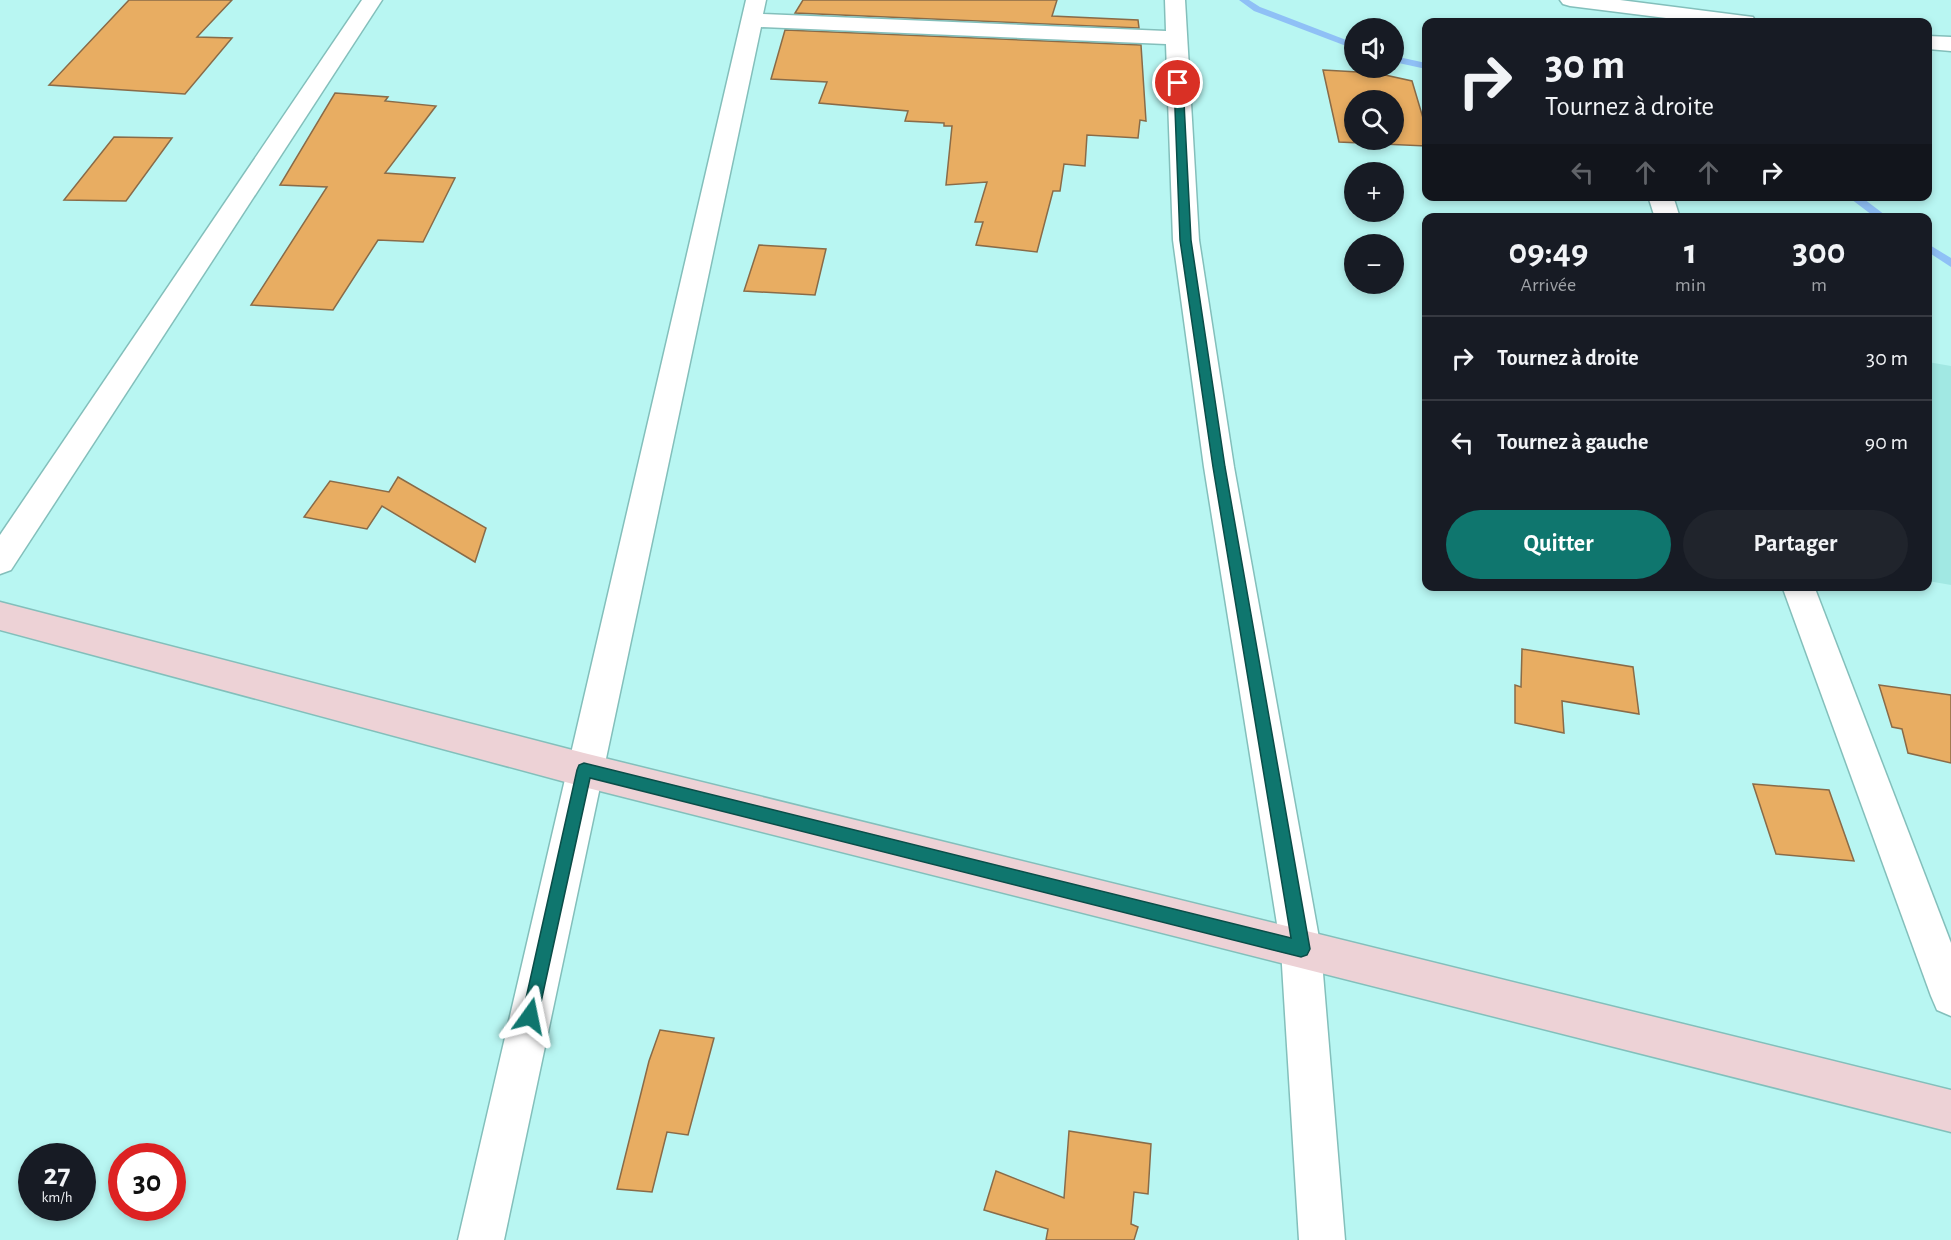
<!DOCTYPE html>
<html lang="fr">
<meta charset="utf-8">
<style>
:root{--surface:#171b24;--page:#20242c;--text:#f1f3f6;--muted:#9ea1a6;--line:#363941;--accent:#0f766e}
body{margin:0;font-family:"Alegreya Sans",sans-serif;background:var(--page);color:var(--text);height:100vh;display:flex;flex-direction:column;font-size:22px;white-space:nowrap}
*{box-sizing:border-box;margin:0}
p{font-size:20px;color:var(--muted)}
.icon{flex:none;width:33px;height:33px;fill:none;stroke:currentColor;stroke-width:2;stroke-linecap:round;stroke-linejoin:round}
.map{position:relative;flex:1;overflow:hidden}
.side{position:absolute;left:1422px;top:213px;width:510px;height:378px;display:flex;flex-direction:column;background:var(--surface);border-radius:12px;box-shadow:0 3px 9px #0003}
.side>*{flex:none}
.guide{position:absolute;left:1422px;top:18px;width:510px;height:183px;border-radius:12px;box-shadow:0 3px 9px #0003;background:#171b24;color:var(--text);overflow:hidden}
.controls{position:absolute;left:1344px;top:18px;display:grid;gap:12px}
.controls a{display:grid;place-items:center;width:60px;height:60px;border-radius:50%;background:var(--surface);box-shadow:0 3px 9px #0003;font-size:30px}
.speed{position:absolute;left:18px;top:1143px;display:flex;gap:12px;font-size:30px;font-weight:700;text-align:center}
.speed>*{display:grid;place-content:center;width:78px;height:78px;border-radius:50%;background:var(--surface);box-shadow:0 3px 9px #0003;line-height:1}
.speed small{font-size:15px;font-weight:400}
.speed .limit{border:9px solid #d22;background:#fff;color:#111}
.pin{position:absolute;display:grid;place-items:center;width:51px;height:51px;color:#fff;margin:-26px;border:3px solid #fff;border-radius:50%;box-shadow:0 2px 6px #0007}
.me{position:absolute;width:66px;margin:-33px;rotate:12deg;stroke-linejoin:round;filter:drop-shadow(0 0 4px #0008)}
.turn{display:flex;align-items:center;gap:21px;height:126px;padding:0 24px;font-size:27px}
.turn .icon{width:78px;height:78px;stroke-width:2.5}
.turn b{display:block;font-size:42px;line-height:51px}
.lanes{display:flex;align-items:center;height:57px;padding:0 24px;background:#0003;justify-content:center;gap:30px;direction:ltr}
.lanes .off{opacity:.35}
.eta{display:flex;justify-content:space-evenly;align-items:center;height:102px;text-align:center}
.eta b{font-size:36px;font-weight:700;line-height:42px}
.button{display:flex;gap:12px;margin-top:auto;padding:12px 24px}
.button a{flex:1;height:69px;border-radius:36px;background:var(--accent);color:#fff;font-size:24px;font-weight:700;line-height:69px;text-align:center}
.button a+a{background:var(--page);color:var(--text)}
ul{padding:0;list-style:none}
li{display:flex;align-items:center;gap:18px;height:84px;padding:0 24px;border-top:2px solid var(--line)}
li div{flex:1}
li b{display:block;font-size:22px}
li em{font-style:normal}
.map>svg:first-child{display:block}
</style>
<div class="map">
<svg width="1951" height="1240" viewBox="0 0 1951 1240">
<rect width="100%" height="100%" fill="#b8f6f2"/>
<!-- built -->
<polygon fill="#a1e8e3" points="1928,362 1951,366 1951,585 1928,581"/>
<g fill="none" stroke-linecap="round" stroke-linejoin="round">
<!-- stream -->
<g fill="#8fc0f6" fill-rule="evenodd">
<polygon points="1239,0 1249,0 1260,7 1354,43 1354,49 1254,11"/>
<polygon points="1394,56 1426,63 1426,69 1394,62"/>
<polygon points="1847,196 1860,196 1889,218 1876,218"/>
<polygon points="1928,244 1951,258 1951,267 1928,252"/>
</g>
</g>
<!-- building -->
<g fill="#e8ad62" stroke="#896b48" stroke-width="1.5" fill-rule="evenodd">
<polygon points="129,0 232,0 197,37 232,38 185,94 49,85"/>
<polygon points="803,0 1057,0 1052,16 1138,20 1139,28 795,13"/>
<polygon points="785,30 1141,45 1146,121 1140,120 1138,138 1087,135 1085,166 1064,164 1060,191 1053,191 1037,252 976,245 983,222 975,222 987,182 946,185 952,126 944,126 944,123 905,121 908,111 819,103 827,82 771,79"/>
<path d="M 1323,70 L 1376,73 L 1412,81 L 1426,128 L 1426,146 L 1339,142 ZM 1354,100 L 1394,100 L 1394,140 L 1354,140 Z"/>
<polygon points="335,93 388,97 385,101 436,106 385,173 455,178 423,242 378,240 333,310 251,305 327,187 280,185"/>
<polygon points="114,137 172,138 126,201 64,200"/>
<polygon points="759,245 826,249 815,295 744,291"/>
<polygon points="398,477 486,528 475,562 382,506 367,529 304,517 330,481 389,492"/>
<polygon points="1522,649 1633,667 1639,714 1562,701 1564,733 1515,723 1515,685 1521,687"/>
<polygon points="1879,685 1951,695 1951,763 1908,753 1902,729 1892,727"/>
<polygon points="1753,784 1829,790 1854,861 1776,854"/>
<polygon points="660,1030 714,1038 688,1135 667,1132 652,1192 617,1189 649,1061"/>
<polygon points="1069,1131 1151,1144 1148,1194 1134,1192 1131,1224 1138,1227 1134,1240 1046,1240 1048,1229 984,1210 996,1171 1064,1198"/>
</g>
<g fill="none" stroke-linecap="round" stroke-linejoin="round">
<!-- minor casing -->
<g stroke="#83bfbb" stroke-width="3">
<g id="minor">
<polygon points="362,0 382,0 11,570 0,574 0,535"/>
<polygon points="746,0 766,0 763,14 1166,31 1165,0 1185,0 1199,240 1234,467 1321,949 1345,1240 1299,1240 1281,949 1204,467 1173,240 1166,44 761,27 504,1240 458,1240"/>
<polygon points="1560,0 1620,0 1745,16 1753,17 1756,22 1698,22 1570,6 1563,4"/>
<polygon points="1928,36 1951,37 1951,51 1928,49"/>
<polygon points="1648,196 1673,196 1680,218 1655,218"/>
<polygon points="1782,586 1814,586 1951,943 1951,1016 1937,1010 1931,996"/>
</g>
</g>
<!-- secondary casing -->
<g stroke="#83bfbb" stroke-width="3">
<polygon id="secondary" points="0,602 584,753 1951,1090 1951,1132 584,787 0,630"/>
</g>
<!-- minor -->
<use href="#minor" fill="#fff" fill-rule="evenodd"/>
<!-- secondary -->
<use href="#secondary" fill="#edd2d6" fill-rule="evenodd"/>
</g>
<!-- route -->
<polygon fill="#0f766e" stroke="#0a4d48" stroke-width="1.5" points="1178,80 1183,83 1191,240 1225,467 1310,949 1307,955 1301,957 590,778 538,1016 536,1022 530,1024 524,1022 522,1016 577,770 579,765 584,763 1291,938 1213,467 1180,240 1174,83"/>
</svg>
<div class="controls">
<a><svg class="icon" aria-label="sound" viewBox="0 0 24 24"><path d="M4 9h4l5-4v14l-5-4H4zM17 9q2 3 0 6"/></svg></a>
<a><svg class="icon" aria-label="search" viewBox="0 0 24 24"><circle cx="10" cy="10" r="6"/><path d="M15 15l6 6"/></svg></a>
<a>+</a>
<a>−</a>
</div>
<div class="speed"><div>27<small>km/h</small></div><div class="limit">30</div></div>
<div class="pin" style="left:1178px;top:83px;background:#d93025"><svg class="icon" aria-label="arrive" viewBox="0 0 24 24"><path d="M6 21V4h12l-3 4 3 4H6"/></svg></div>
<svg class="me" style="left:530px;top:1016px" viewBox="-20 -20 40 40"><path d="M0-17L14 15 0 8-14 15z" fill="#0f766e" stroke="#fff" stroke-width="4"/></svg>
<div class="guide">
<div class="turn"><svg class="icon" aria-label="right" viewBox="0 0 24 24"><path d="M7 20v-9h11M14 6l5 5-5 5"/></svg><div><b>30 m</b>Tournez à droite</div></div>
<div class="lanes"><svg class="icon off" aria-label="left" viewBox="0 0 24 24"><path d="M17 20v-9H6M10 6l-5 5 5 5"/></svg><svg class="icon off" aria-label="ahead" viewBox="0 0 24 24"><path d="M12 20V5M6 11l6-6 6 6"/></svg><svg class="icon off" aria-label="ahead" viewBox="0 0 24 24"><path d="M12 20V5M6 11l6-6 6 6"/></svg><svg class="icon" aria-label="right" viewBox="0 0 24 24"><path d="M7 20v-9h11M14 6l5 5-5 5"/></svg></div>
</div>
<section class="side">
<div class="eta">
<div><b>09:49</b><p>Arrivée</p></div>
<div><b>1</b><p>min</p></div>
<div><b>300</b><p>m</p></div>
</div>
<ul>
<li><svg class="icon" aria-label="right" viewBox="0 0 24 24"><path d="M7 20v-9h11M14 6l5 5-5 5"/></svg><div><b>Tournez à droite</b></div><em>30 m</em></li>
<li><svg class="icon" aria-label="left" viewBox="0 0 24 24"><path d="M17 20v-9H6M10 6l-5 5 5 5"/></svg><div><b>Tournez à gauche</b></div><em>90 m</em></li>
</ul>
<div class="button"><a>Quitter</a><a>Partager</a></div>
</section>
</div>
